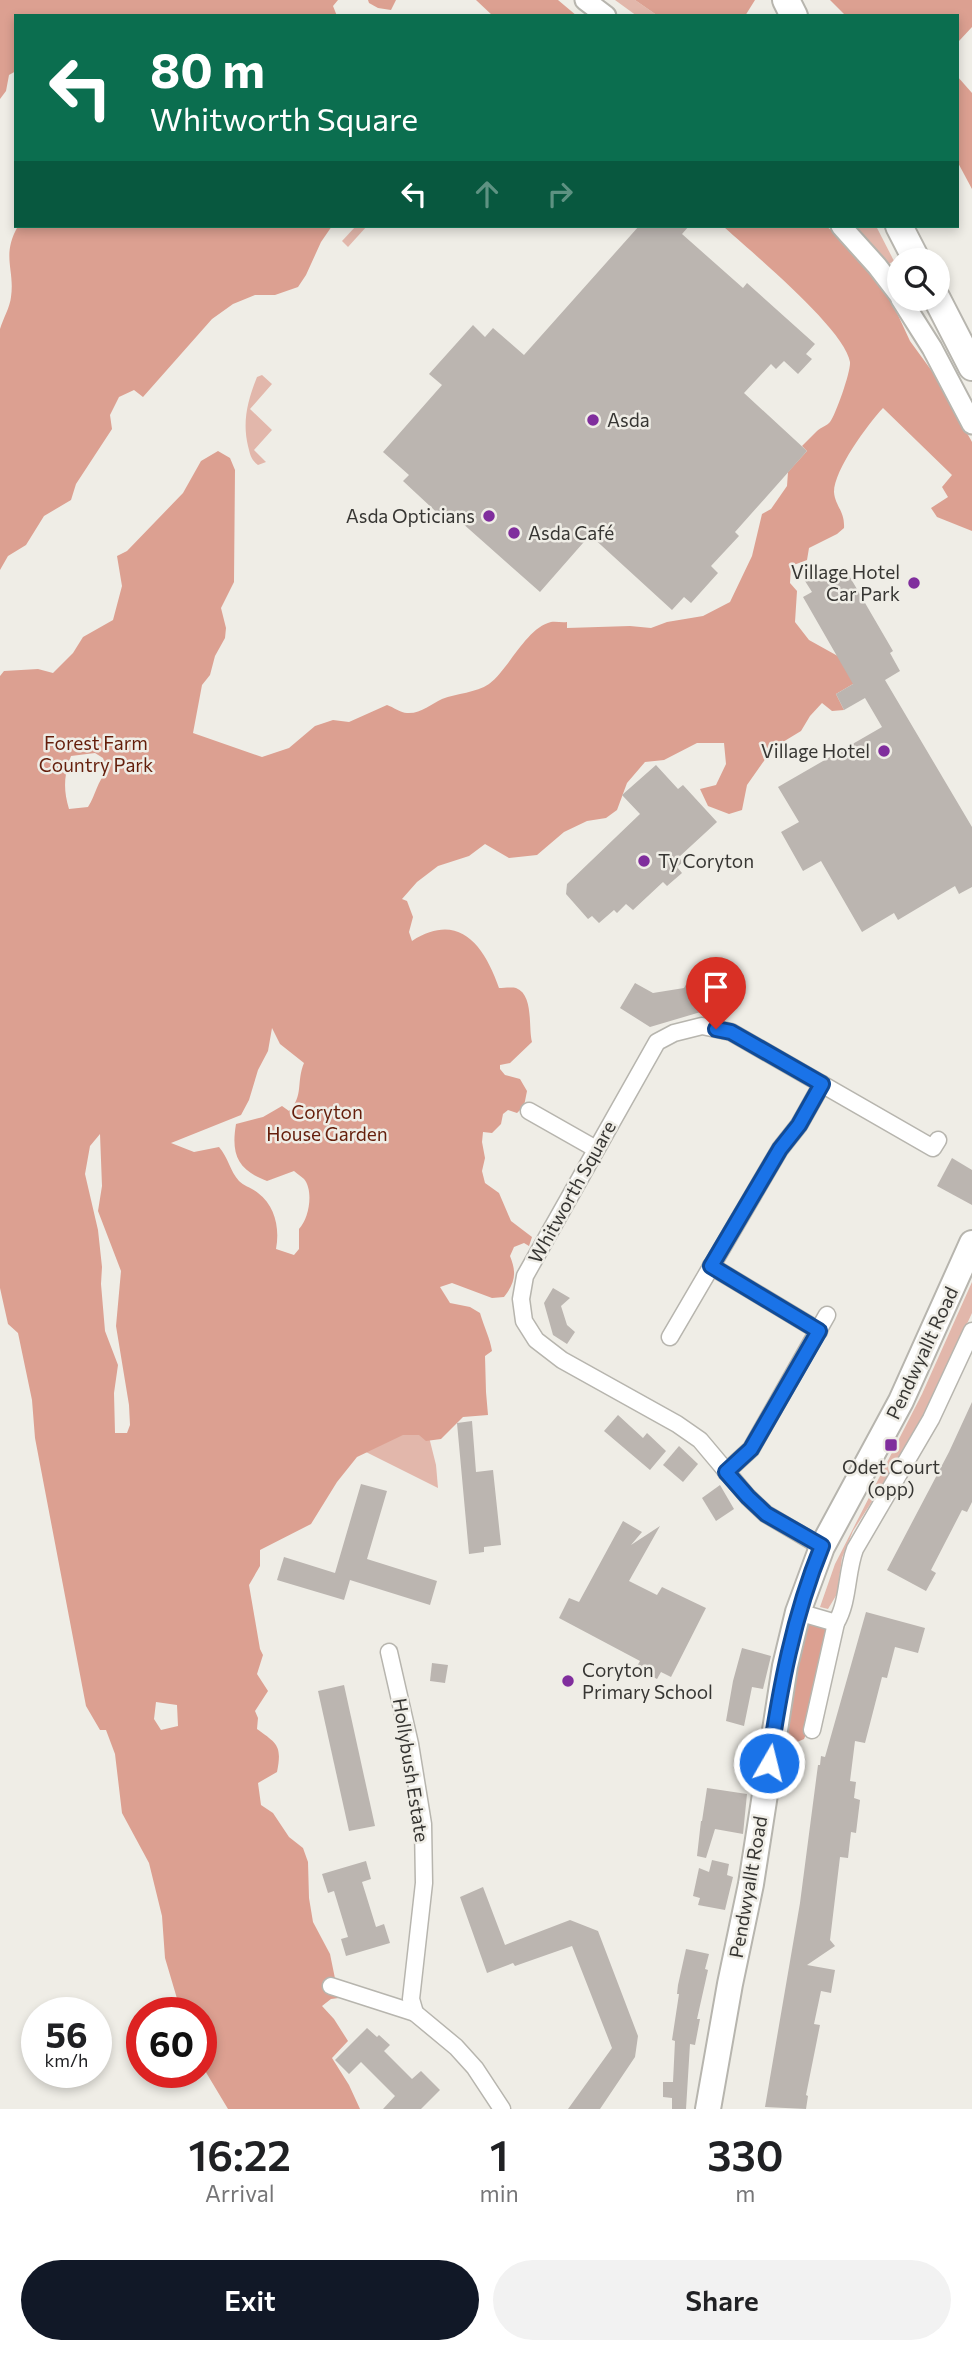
<!DOCTYPE html>
<meta charset="utf-8">
<style>
:root{--surface:#fff;--page:#f2f2f2;--text:#202124;--muted:#757577;--accent:#111827}
body{margin:0;font-family:Commissioner,sans-serif;background:var(--page);color:var(--text);height:100vh;display:flex;flex-direction:column;font-size:26px;white-space:nowrap}
*{box-sizing:border-box;margin:0}
p{font-size:23px;color:var(--muted)}
.icon{flex:none;width:38px;height:38px;fill:none;stroke:currentColor;stroke-width:2;stroke-linecap:round;stroke-linejoin:round}
.map{position:relative;height:2109px;overflow:hidden}
.side{display:flex;flex-direction:column;background:var(--surface);flex:1}
.side>*{flex:none}
.guide{position:absolute;left:14px;top:14px;width:945px;height:214px;border-radius:0px;box-shadow:0 4px 10px #0003;background:#0b6e4f;color:#fff;overflow:hidden}
.fabs{position:absolute;left:887px;top:248px;display:grid;gap:14px}
.fabs a{display:grid;place-items:center;width:63px;height:63px;border-radius:50%;background:var(--surface);box-shadow:0 4px 10px #0003;font-size:35px}
.speed{position:absolute;left:21px;top:1997px;display:flex;gap:14px;font-size:35px;font-weight:700;text-align:center}
.speed>*{display:grid;place-content:center;width:91px;height:91px;border-radius:50%;background:var(--surface);box-shadow:0 4px 10px #0003;line-height:1}
.speed small{font-size:18px;font-weight:400}
.speed .limit{border:10px solid #d22;background:#fff;color:#111}
.pin{position:absolute;display:grid;place-items:center;width:60px;height:60px;color:#fff;margin:-72px -30px;border-radius:50% 50% 50% 0;rotate:-45deg;box-shadow:0 0 7px #0007}
.pin .icon{rotate:45deg}
.me{position:absolute;width:77px;margin:-38px;rotate:8deg;stroke-linejoin:round;filter:drop-shadow(0 0 5px #0008)}
.turn{display:flex;align-items:center;gap:24px;height:147px;padding:0 21px;font-size:32px}
.turn .icon{width:91px;height:91px;stroke-width:2.5}
.turn b{display:block;font-size:49px;line-height:60px}
.lanes{display:flex;align-items:center;height:66px;padding:0 21px;background:#0003;justify-content:center;gap:35px;direction:ltr}
.lanes .off{opacity:.35}
.eta{display:flex;justify-content:space-evenly;align-items:center;height:119px;text-align:center}
.eta b{font-size:42px;font-weight:600;line-height:49px}
.primary-button{display:flex;gap:14px;margin-top:auto;padding:14px 21px}
.primary-button a{flex:1;height:80px;border-radius:42px;background:var(--accent);color:#fff;font-size:28px;font-weight:600;line-height:80px;text-align:center}
.primary-button a+a{background:var(--page);color:var(--text)}
.map>svg:first-child{display:block}
</style>
<div class="map">
<svg width="972" height="2109" viewBox="0 0 972 2109">
<rect width="100%" height="100%" fill="#efede6"/>
<!-- green -->
<g fill="#e2b7ab">
<polygon points="615,0 635,0 658,16 637,16"/>
<polygon points="356,226 367,226 348,247 342,241"/>
<polygon points="852,226 876,226 894,261 885,266"/>
<path d="M 262,375 L 272,384 L 250,409 L 272,430 L 254,450 L 266,462 L 258,465 C 251,460 250,454 248,446 C 242,421 248,400 257,377 Z"/>
<polygon points="972,1282 972,1313 919,1428 853,1531 842,1558 837,1594 828,1609 820,1607 835,1564 922,1394"/>
<polygon points="426,1425 436,1465 438,1488 360,1449"/>
</g>
<!-- forest -->
<g fill="#dca091" fill-rule="evenodd">
<polygon points="0,0 338,0 333,6 337,16 16,16 16,71 9,75 6,91 0,99"/>
<polygon points="368,0 396,0 391,10 378,8 369,3"/>
<polygon points="476,0 558,0 577,16 493,16"/>
<polygon points="635,0 755,0 745,16 658,16"/>
<polygon points="830,0 972,0 972,27 959,41 957,40 957,16 846,16"/>
<polygon points="957,76 972,93 972,189 957,161"/>
<path d="M 18,226 L 332,226 L 321,242 L 306,275 L 298,287 L 275,295 L 255,295 L 233,304 L 212,319 L 143,397 L 134,390 L 119,397 L 110,415 L 112,429 L 76,484 L 71,500 L 44,516 L 26,545 L 8,556 L 0,570 L 0,329 C 3,319 10,307 11,297 C 15,269 1,256 18,226 Z"/>
<path d="M 723,226 L 826,226 L 842,239 L 891,300 L 910,341 L 934,374 L 972,442 L 972,531 L 937,517 L 931,508 L 948,497 L 942,487 L 952,475 L 883,408 C 868,424 834,470 834,492 C 835,506 845,511 844,528 L 837,534 L 809,548 L 807,560 L 791,566 L 790,583 L 797,591 L 795,622 L 809,640 L 870,674 L 836,694 L 844,710 L 832,711 L 822,703 L 810,716 L 801,731 L 773,748 L 747,785 L 742,810 L 729,814 L 708,806 L 700,789 L 716,785 L 726,764 L 724,743 L 697,743 L 664,760 L 645,762 L 627,783 L 617,810 L 606,818 L 587,821 L 564,832 L 537,855 L 509,858 L 485,844 L 469,856 L 438,866 L 417,882 L 402,899 L 407,901 L 413,917 L 409,932 L 412,941 C 459,911 484,945 499,988 C 504,988 512,987 516,988 C 534,995 528,1026 532,1042 L 510,1063 L 500,1065 L 500,1069 L 505,1075 L 520,1079 L 527,1091 L 524,1106 L 517,1113 L 508,1110 L 503,1114 L 501,1124 L 492,1133 L 483,1132 L 482,1142 L 485,1158 L 482,1171 L 485,1183 L 499,1193 L 511,1221 L 532,1237 L 529,1246 L 524,1243 L 514,1247 L 510,1256 C 517,1273 515,1283 504,1297 L 492,1298 L 452,1283 L 440,1287 L 450,1303 L 470,1307 L 480,1313 C 484,1327 490,1338 492,1351 L 485,1356 L 486,1392 L 488,1415 L 463,1417 L 441,1439 L 426,1441 L 419,1435 L 403,1435 L 357,1457 L 337,1482 L 311,1524 L 260,1550 L 260,1566 L 249,1585 L 260,1649 L 263,1655 L 257,1674 L 268,1691 L 255,1711 L 258,1718 L 257,1729 C 278,1744 282,1746 277,1772 L 258,1783 L 261,1805 L 273,1813 L 289,1837 L 303,1848 L 308,1862 L 309,1898 L 313,1922 L 330,1954 L 339,1998 L 331,1999 L 322,2006 L 334,2019 L 348,2041 L 332,2058 L 349,2085 L 360,2109 L 228,2109 L 201,2064 L 201,2012 L 181,2012 L 165,1958 L 162,1916 L 149,1863 L 122,1813 L 115,1754 L 106,1730 L 100,1730 L 86,1706 L 35,1438 L 32,1400 L 18,1333 L 8,1324 L 0,1288 L 0,676 L 4,671 L 38,669 L 53,673 L 73,653 L 83,637 L 113,620 L 122,586 L 117,556 L 127,551 L 183,493 L 201,461 L 218,451 L 230,458 L 235,470 L 234,582 L 221,608 L 226,628 L 225,638 L 215,656 L 210,675 L 202,685 L 193,733 L 262,757 L 289,748 L 315,726 L 333,720 L 349,722 L 387,705 C 393,707 401,713 407,713 C 421,714 431,704 442,699 C 457,693 476,693 489,684 C 509,669 526,628 551,622 C 556,621 562,623 567,622 L 567,628 L 630,626 L 651,628 L 667,622 L 703,616 L 730,602 L 752,556 L 762,514 L 771,509 L 787,486 L 788,472 L 807,451 L 802,446 C 807,441 812,436 817,431 C 821,427 827,426 830,422 C 836,414 851,371 850,362 C 845,329 750,251 723,226 ZM 95,753 L 103,758 L 107,771 C 97,782 96,794 88,807 L 69,809 C 63,789 64,775 71,756 ZM 272,1028 L 280,1044 L 304,1063 C 296,1082 304,1096 289,1111 L 282,1106 L 263,1117 L 236,1124 C 231,1154 237,1170 267,1181 L 294,1171 C 297,1174 301,1176 304,1179 C 314,1191 309,1219 299,1229 L 299,1249 L 294,1255 L 276,1249 C 280,1228 275,1206 258,1193 C 252,1188 244,1186 239,1181 C 230,1171 228,1157 219,1147 L 194,1152 L 171,1143 L 241,1115 L 249,1100 L 258,1070 L 268,1051 ZM 100,1134 L 102,1186 L 98,1211 L 121,1271 L 116,1326 L 129,1405 L 130,1425 L 127,1433 L 115,1433 L 114,1393 L 118,1365 L 105,1331 L 101,1284 L 102,1267 L 98,1230 L 85,1174 L 90,1146 ZM 156,1702 L 177,1705 L 178,1726 L 161,1730 L 154,1719 Z"/>
<polygon points="807,1621 823,1623 826,1629 826,1640 821,1651 814,1689 810,1725 804,1739 795,1743 784,1741 786,1684 797,1671 799,1651"/>
</g>
<!-- building -->
<g fill="#bbb5b0">
<polygon points="639,226 689,226 682,234 743,288 747,283 815,344 806,354 812,359 798,374 784,361 776,369 771,364 744,393 807,451 735,532 739,536 711,566 718,573 691,603 684,597 672,610 590,535 540,592 452,514 446,521 403,481 409,475 383,452 442,385 429,374 473,325 485,337 493,328 524,355"/>
<polygon points="827,568 833,580 847,572 893,651 890,653 900,671 885,680 972,827 972,887 959,894 955,886 898,920 894,913 862,932 821,861 803,871 781,832 799,822 778,787 882,727 865,698 844,710 836,694 853,684 803,597 812,592 805,581"/>
<polygon points="656,765 678,789 683,785 717,822 679,857 683,862 677,867 682,873 667,886 663,882 633,910 626,904 617,913 614,910 599,923 592,916 588,919 566,894 567,884 640,814 622,795"/>
<polygon points="696,967 722,982 704,1011 650,1027 620,1008 635,983 653,993 684,988"/>
<polygon points="952,1158 972,1170 972,1205 937,1186"/>
<polygon points="553,1288 570,1298 561,1306 567,1325 575,1332 567,1344 553,1335 544,1303"/>
<polygon points="972,1402 972,1502 967,1512 962,1510 931,1570 936,1573 926,1591 887,1570 949,1452"/>
<polygon points="618,1415 643,1438 647,1433 666,1451 650,1470 604,1431"/>
<polygon points="472,1421 476,1472 493,1470 501,1545 484,1547 484,1552 469,1554 457,1423"/>
<polygon points="679,1446 698,1464 683,1482 663,1465"/>
<polygon points="361,1484 387,1491 367,1559 437,1581 430,1605 350,1580 344,1600 277,1580 284,1557 335,1573"/>
<polygon points="720,1485 734,1509 716,1521 702,1498"/>
<polygon points="623,1521 642,1532 631,1545 660,1526 629,1581 657,1595 662,1587 706,1608 671,1677 661,1672 657,1679 636,1668 640,1661 559,1618 569,1598 579,1602"/>
<polygon points="866,1612 925,1628 918,1653 895,1647 887,1678 882,1677 865,1743 855,1741 850,1781 856,1782 854,1798 860,1800 856,1833 851,1832 848,1858 840,1857 830,1940 835,1946 807,1965 835,1970 831,1993 821,1991 814,2024 820,2025 806,2095 808,2096 806,2109 765,2107 800,1903 818,1765 820,1765 821,1756 825,1757"/>
<polygon points="742,1648 771,1656 763,1689 752,1687 744,1726 726,1721 733,1681"/>
<polygon points="432,1663 448,1665 445,1683 430,1681"/>
<polygon points="344,1685 375,1826 349,1831 318,1691"/>
<polygon points="707,1788 747,1794 743,1834 715,1829 706,1858 697,1856 701,1821 702,1821"/>
<polygon points="712,1860 729,1864 727,1875 733,1877 725,1910 698,1905 700,1898 693,1896 699,1868 709,1872"/>
<polygon points="366,1861 371,1879 362,1882 376,1927 384,1924 390,1943 346,1956 341,1939 348,1937 334,1891 328,1893 322,1874"/>
<polygon points="483,1887 505,1945 570,1920 598,1931 638,2036 635,2057 600,2109 568,2109 612,2048 572,1946 515,1966 513,1963 487,1973 460,1897"/>
<polygon points="686,1949 709,1954 705,1969 708,1970 697,2019 700,2019 695,2045 690,2044 686,2109 672,2109 672,2098 663,2097 663,2082 673,2082 675,2041 672,2040 679,1994 677,1994 678,1985"/>
<polygon points="367,2028 377,2037 379,2035 390,2045 384,2051 412,2079 421,2071 440,2090 421,2109 383,2109 395,2096 361,2062 349,2074 335,2060"/>
</g>
<g fill="none" stroke-linecap="round" stroke-linejoin="round">
<!-- minor casing -->
<g stroke="#b7b5ae" stroke-width="19">
<g id="minor">
<polyline points="529,1111 596,1149"/>
<polyline points="711,1266 819,1331"/>
<polyline points="670,1337 780,1149 799,1125 822,1084"/>
<polyline points="726,1472 751,1449 827,1315"/>
<polyline points="822,1547 766,1514 748,1497 700,1440 677,1424 562,1360 536,1340 524,1321 521,1299 525,1276 657,1042 674,1033 702,1026 731,1032 933,1148 938,1140"/>
<polyline points="798,1612 836,1623"/>
<polyline points="389,1652 410,1744 423,1824 424,1883 411,1999 415,2013"/>
<path d="M 812,1730 L 836,1623 C 849,1601 846,1573 855,1549 L 931,1419 L 972,1331"/>
<polyline points="331,1986 415,2013 456,2047 475,2068 502,2109"/>
</g>
</g>
<!-- tertiary casing -->
<g stroke="#b7b5ae" stroke-width="23">
<g id="tertiary">
<polyline points="585,0 606,16"/>
<polyline points="841,226 877,266 900,296"/>
<polyline points="901,299 932,348 972,424"/>
</g>
</g>
<!-- primary casing -->
<g stroke="#b7b5ae" stroke-width="28">
<polyline id="primary" points="708,2109 730,1984 751,1884 785,1666 798,1612 822,1547 901,1401 972,1243"/>
</g>
<!-- trunk casing -->
<g stroke="#b7b5ae" stroke-width="30">
<g id="trunk">
<polyline points="786,0 794,16"/>
<polyline points="899,226 917,261"/>
<polyline points="937,299 972,367"/>
</g>
</g>
<!-- minor -->
<use href="#minor" stroke="#fff" stroke-width="16"/>
<!-- tertiary -->
<use href="#tertiary" stroke="#fff" stroke-width="19"/>
<!-- primary -->
<use href="#primary" stroke="#fff" stroke-width="24"/>
<!-- trunk -->
<use href="#trunk" stroke="#fff" stroke-width="26"/>
</g>
<g fill="none" stroke-linecap="round" stroke-linejoin="round">
<!-- route casing -->
<g stroke="#114b97" stroke-width="18">
<path id="route" d="M 716,1029 L 731,1032 L 822,1084 L 799,1125 L 780,1149 L 711,1266 L 819,1331 L 751,1449 L 726,1472 L 748,1497 L 766,1514 L 822,1546 C 793,1617 780,1688 769,1763"/>
</g>
<!-- route -->
<use href="#route" stroke="#1a73e8" stroke-width="12"/>
</g>
<!-- markers -->
<g fill="#802e9d" stroke="#efede6" stroke-width="2.5">
<circle cx="593" cy="420" r="7"/>
<circle cx="489" cy="516" r="7"/>
<circle cx="514" cy="533" r="7"/>
<circle cx="914" cy="583" r="7"/>
<circle cx="884" cy="751" r="7"/>
<circle cx="644" cy="861" r="7"/>
<rect x="884" y="1438" width="14" height="14" rx="3.5"/>
<circle cx="568" cy="1681" r="7"/>
</g>
<g text-anchor="middle" stroke-width="5" stroke-linejoin="round" paint-order="stroke">
<!-- poi labels -->
<g font-size="19" fill="#373633" stroke="#efede6" text-anchor="start">
<text x="607" y="427">Asda</text>
<text x="475" y="523" text-anchor="end">Asda Opticians</text>
<text x="528" y="540">Asda Café</text>
<text x="900" y="579" text-anchor="end">Village Hotel<tspan x="900" dy="22">Car Park</tspan></text>
<text x="870" y="758" text-anchor="end">Village Hotel</text>
<text x="658" y="868">Ty Coryton</text>
<text x="891" y="1474" text-anchor="middle">Odet Court<tspan x="891" dy="22">(opp)</tspan></text>
<text x="582" y="1677">Coryton<tspan x="582" dy="22">Primary School</tspan></text>
</g>
<!-- park labels -->
<g font-size="19" fill="#641e0b" stroke="#efede6">
<text x="96" y="750">Forest Farm<tspan x="96" dy="22">Country Park</tspan></text>
<text x="327" y="1119">Coryton<tspan x="327" dy="22">House Garden</tspan></text>
</g>
<!-- street labels -->
<g font-size="19" fill="#373633" stroke="#efede6">
<text transform="translate(572 1192) rotate(-61)" y="7">Whitworth Square</text>
<text transform="translate(922 1353) rotate(-65)" y="7">Pendwyallt Road</text>
<text transform="translate(411 1770) rotate(81)" y="7">Hollybush Estate</text>
<text transform="translate(748 1887) rotate(-80)" y="7">Pendwyallt Road</text>
</g>
</g>
</svg>
<div class="fabs">
<a><svg class="icon" aria-label="search" viewBox="0 0 24 24"><circle cx="10" cy="10" r="6"/><path d="M15 15l6 6"/></svg></a>
</div>
<div class="speed"><div>56<small>km/h</small></div><div class="limit">60</div></div>
<div class="pin" style="left:716px;top:1029px;background:#d93025"><svg class="icon" aria-label="arrive" viewBox="0 0 24 24"><path d="M6 21V4h12l-3 4 3 4H6"/></svg></div>
<svg class="me" style="left:769px;top:1763px" viewBox="-20 -20 40 40"><circle r="17" fill="#1a73e8" stroke="#fff" stroke-width="3"/><path d="M0-11L8 9 0 5-8 9z" fill="#fff"/></svg>
<div class="guide">
<div class="turn"><svg class="icon" aria-label="left" viewBox="0 0 24 24"><path d="M17 20v-9H6M10 6l-5 5 5 5"/></svg><div><b>80 m</b>Whitworth Square</div></div>
<div class="lanes"><svg class="icon" aria-label="left" viewBox="0 0 24 24"><path d="M17 20v-9H6M10 6l-5 5 5 5"/></svg><svg class="icon off" aria-label="ahead" viewBox="0 0 24 24"><path d="M12 20V5M6 11l6-6 6 6"/></svg><svg class="icon off" aria-label="right" viewBox="0 0 24 24"><path d="M7 20v-9h11M14 6l5 5-5 5"/></svg></div>
</div>
</div>
<section class="side">
<div class="eta">
<div><b>16:22</b><p>Arrival</p></div>
<div><b>1</b><p>min</p></div>
<div><b>330</b><p>m</p></div>
</div>
<div class="primary-button"><a>Exit</a><a>Share</a></div>
</section>
